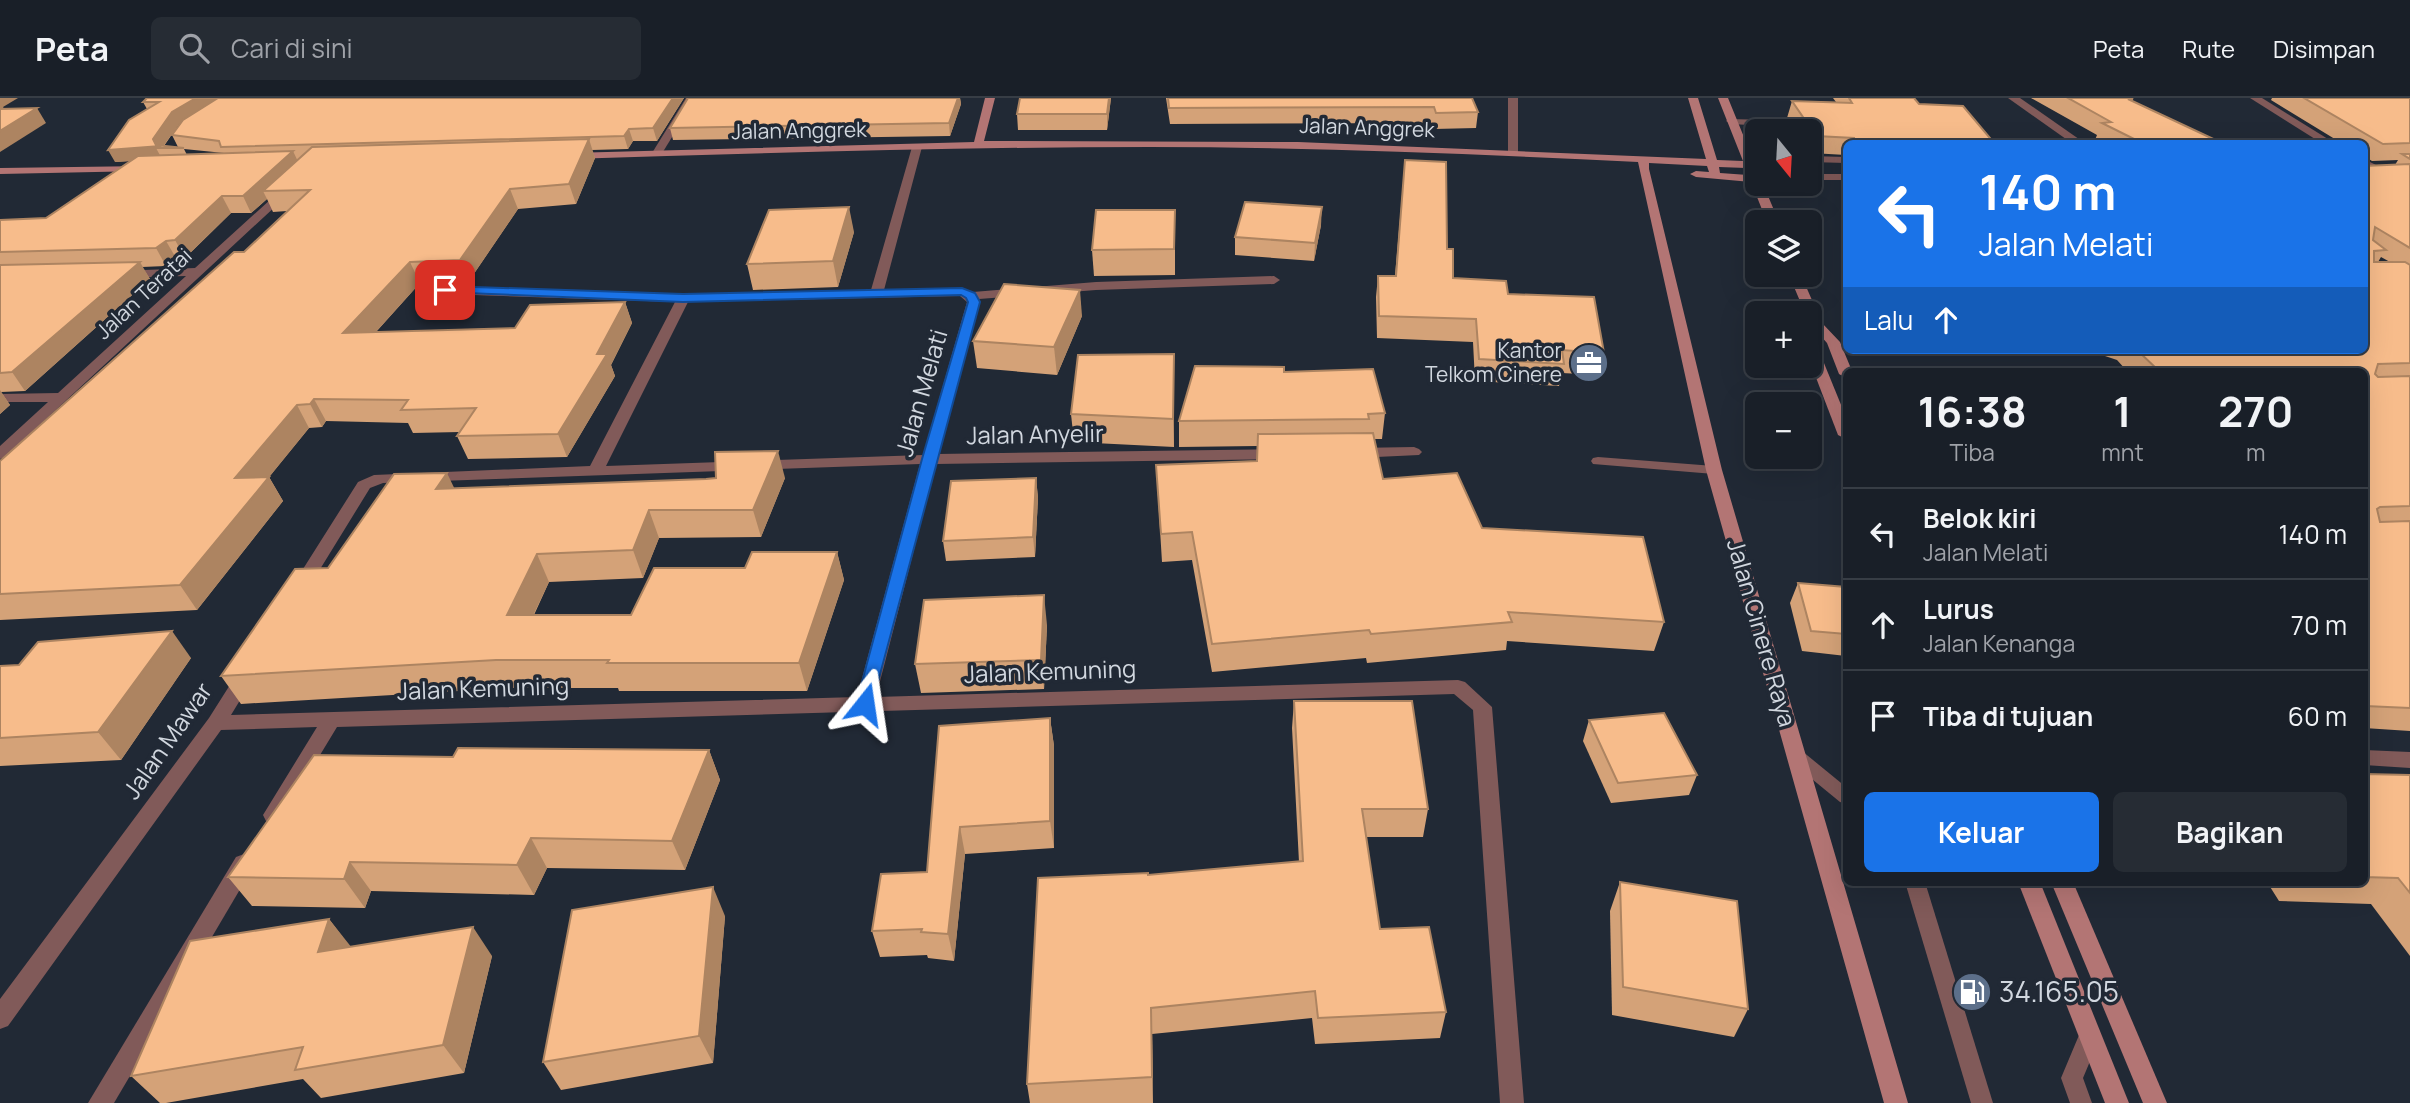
<!DOCTYPE html>
<html lang="id">
<meta charset="utf-8">
<style>
:root{--surface:#191f28;--page:#262c34;--text:#f1f3f6;--muted:#9fa2a8;--line:#373d45;--accent:#1a73e8}
body{margin:0;font-family:Manrope,sans-serif;background:var(--page);color:var(--text);height:100vh;display:flex;flex-direction:column;font-size:26px;white-space:nowrap}
*{box-sizing:border-box;margin:0}
p{font-size:23px;color:var(--muted)}
.icon{flex:none;width:38px;height:38px;fill:none;stroke:currentColor;stroke-width:2;stroke-linecap:round;stroke-linejoin:round}
.map{position:relative;flex:1;overflow:hidden}
.details{position:absolute;left:1843px;top:270px;width:525px;height:518px;display:flex;flex-direction:column;background:var(--surface);border-radius:10px;box-shadow:0 7px 28px #0002,0 0 0 2px var(--line)}
.details>*{flex:none}
.banner{position:absolute;left:1843px;top:42px;width:525px;height:214px;border-radius:10px;box-shadow:0 7px 28px #0002,0 0 0 2px var(--line);background:#1a73e8;color:#fff;overflow:hidden}
.needle{width:46px;rotate:162deg}
.controls{position:absolute;left:1745px;top:21px;display:grid;gap:14px}
.controls a{display:grid;place-items:center;width:77px;height:77px;border-radius:10px;background:var(--surface);box-shadow:0 7px 28px #0002,0 0 0 2px var(--line);font-size:35px}
.pin{position:absolute;display:grid;place-items:center;width:60px;height:60px;color:#fff;margin:-30px;border-radius:14px;box-shadow:0 4px 10px #0006}
.me{position:absolute;width:77px;margin:-38px;rotate:15deg;stroke-linejoin:round;filter:drop-shadow(0 0 5px #0008)}
.turn{display:flex;align-items:center;gap:24px;height:147px;padding:0 21px;font-size:32px}
.turn .icon{width:91px;height:91px;stroke-width:2.5}
.turn b{display:block;font-size:49px;line-height:60px}
.then{display:flex;align-items:center;height:66px;padding:0 21px;background:#0003;gap:14px;font-size:26px}
.eta{display:flex;justify-content:space-evenly;align-items:center;height:119px;text-align:center}
.eta b{font-size:42px;font-weight:700;line-height:49px}
.action{display:flex;gap:14px;margin-top:auto;padding:14px 21px}
.action a{flex:1;height:80px;border-radius:10px;background:var(--accent);color:#fff;font-size:28px;font-weight:700;line-height:80px;text-align:center}
.action a+a{background:var(--page);color:var(--text)}
ul{padding:0;list-style:none}
li{display:flex;align-items:center;gap:21px;height:91px;padding:0 21px;border-top:2px solid var(--line)}
li div{flex:1}
li b{display:block;font-size:26px}
li em{font-style:normal}
header{display:flex;align-items:center;gap:42px;box-sizing:border-box;height:98px;padding:0 35px;background:var(--surface);border-bottom:2px solid var(--line)}
header strong{font-size:33px}
nav{display:flex;gap:38px;margin-inline-start:auto;font-size:24px}
.search{width:490px;height:63px;background:var(--page);display:flex;align-items:center;gap:18px;box-sizing:border-box;padding:0 24px;border-radius:10px;color:var(--muted);font-size:26px}
.map>svg:first-child{display:block}
</style>
<header>
<strong>Peta</strong>
<div class="search"><svg class="icon" aria-label="search" viewBox="0 0 24 24"><circle cx="10" cy="10" r="6"/><path d="M15 15l6 6"/></svg>Cari di sini</div>
<nav><a>Peta</a><a>Rute</a><a>Disimpan</a></nav>
</header>
<div class="map">
<svg width="2410" height="1005" viewBox="0 0 2410 1005">
<rect width="100%" height="100%" fill="#212935"/>
<g fill="none" stroke-linecap="round" stroke-linejoin="round">
<!-- lane -->
<g fill="#815a59" fill-rule="evenodd">
<polygon points="1728,21 1770,22 1784,33 1774,33 1767,28 1731,26 1726,23"/>
<polygon points="1810,58 1846,59 1846,65 1810,64"/>
<polygon points="1598,359 1714,368 1721,372 1714,376 1593,366 1591,363 1593,360"/>
<polygon points="1796,651 1802,653 1846,689 1846,706 1840,704 1790,663 1787,658 1790,653"/>
<polygon points="1905,784 1925,784 1993,1005 1971,1005"/>
<polygon points="2090,927 2098,930 2101,937 2083,980 2092,1005 2070,1005 2061,980 2082,930"/>
</g>
<!-- street -->
<g fill="#815a59" fill-rule="evenodd">
<polygon points="686,0 696,0 661,57 653,57 652,55"/>
<polygon points="1508,0 1518,0 1518,54 1513,57 1508,54"/>
<polygon points="2008,0 2020,0 2086,46 2073,46"/>
<polygon points="2250,0 2262,0 2336,46 2323,46"/>
<path d="M 917,46 L 922,49 L 884,192 L 962,190 L 973,194 L 1096,184 L 1274,178 L 1280,182 L 1274,186 L 1096,192 L 979,201 L 938,356 L 1281,351 L 1289,356 L 1281,361 L 936,366 L 876,599 L 1458,582 L 1465,584 L 1492,609 L 1524,1005 L 1500,1005 L 1473,612 L 1454,596 L 337,629 L 280,723 L 273,725 L 266,723 L 263,717 L 317,629 L 221,632 L 8,928 L 0,931 L 0,901 L 209,620 L 240,571 L 254,571 L 256,576 L 231,617 L 857,599 L 920,366 L 383,385 L 370,390 L 306,494 L 294,494 L 291,490 L 358,384 L 374,377 L 590,368 L 675,204 L 445,196 L 439,192 L 440,189 L 683,196 L 871,192 L 912,49 ZM 960,198 L 967,204 L 923,357 L 606,368 L 688,204 Z"/>
<polygon points="2364,61 2376,67 2376,71 2364,69"/>
<rect x="1810" y="76" width="36" height="6"/>
<polygon points="282,91 292,93 5,359 0,361 0,348 48,304 0,304 0,296 58,295 186,178 122,180 118,179 118,173 195,170"/>
<polygon points="1414,349 1419,351 1422,354 1419,357 1355,360 1347,355 1355,350"/>
<polygon points="2364,652 2410,654 2410,670 2364,667"/>
<polygon points="244,756 252,759 255,765 252,771 114,1005 88,1005 236,759"/>
</g>
<!-- secondary -->
<g fill="#b37574" fill-rule="evenodd">
<path d="M 985,0 L 995,0 L 984,43 L 1298,44 L 1706,61 L 1688,0 L 1698,0 L 1717,62 L 1743,63 L 1718,0 L 1728,0 L 1757,71 L 1757,86 L 1763,86 L 1779,124 L 1767,124 L 1751,84 L 1696,79 L 1690,76 L 1696,73 L 1709,74 L 1707,68 L 1649,65 L 1649,71 L 1722,372 L 1908,1005 L 1884,1005 L 1706,372 L 1638,64 C 1475,56 1312,49 1149,49 C 956,49 763,55 570,61 L 565,58 L 570,55 L 974,44 ZM 1719,69 L 1746,70 L 1748,77 L 1720,75 Z"/>
<polygon points="147,68 149,70 143,73 0,76 0,70"/>
<polygon points="1789,177 1801,177 1822,225 1840,244 1852,273 1846,273 1846,280 1839,276 1827,245 1810,226 1810,215 1805,215"/>
<polygon points="1810,244 1817,248 1846,319 1846,341 1838,337 1810,264"/>
<polygon points="2018,784 2040,784 2129,1005 2105,1005"/>
<polygon points="2051,784 2073,784 2167,1005 2143,1005"/>
</g>
</g>
<!-- wall -->
<g fill="#d4a278" fill-rule="evenodd">
<path d="M 684,0 L 657,43 L 633,43 L 628,51 L 592,52 L 595,60 L 576,106 L 518,111 L 469,183 L 420,185 L 376,234 L 515,230 L 625,204 L 632,225 L 611,267 L 615,278 L 567,359 L 468,361 L 457,338 L 460,334 L 413,335 L 408,325 L 326,323 L 322,329 L 309,330 L 269,379 L 283,403 L 197,512 L 0,522 L 0,363 L 244,154 L 287,113 L 273,114 L 267,101 L 251,115 L 231,115 L 185,160 L 176,160 L 166,168 L 142,169 L 150,181 L 25,293 L 1,294 L 10,307 L 0,316 L 0,122 L 46,120 L 130,63 L 115,64 L 147,11 L 143,4 ZM 182,24 L 172,37 L 178,49 L 164,48 L 179,26 ZM 184,51 L 224,55 L 187,57 Z"/>
<polygon points="689,0 960,0 961,6 950,38 673,42 670,30"/>
<polygon points="1020,0 1111,0 1107,32 1018,32 1017,16"/>
<polygon points="1166,0 1472,0 1478,14 1476,30 1434,31 1432,25 1170,26"/>
<polygon points="1833,0 1914,0 1919,6 1995,46 1846,46 1846,57 1811,55 1810,53 1810,33 1796,33 1787,20 1792,3 1836,4"/>
<polygon points="2031,0 2131,0 2133,1 2132,3 2224,46 2102,46 2095,42 2097,37"/>
<path d="M 2272,0 L 2410,0 L 2410,633 L 2364,630 L 2364,273 L 2127,273 L 2117,262 L 2087,252 L 2364,252 L 2364,68 L 2395,67 L 2398,62 L 2372,63 L 2364,58 L 2364,46 L 2343,46 L 2271,2 ZM 2381,159 L 2390,164 L 2378,164 Z"/>
<polygon points="1405,62 1447,151 1453,180 1508,196 1604,255 1599,277 1562,275 1559,288 1475,283 1473,244 1377,240 1376,199 1378,178 1395,178"/>
<polygon points="1321,127 1314,163 1235,157 1235,139"/>
<polygon points="854,134 838,189 753,192 747,166"/>
<polygon points="1175,137 1175,177 1094,178 1092,152"/>
<polygon points="1082,218 1057,277 977,270 973,243"/>
<polygon points="1174,256 1174,349 1074,344 1071,316"/>
<polygon points="1284,274 1385,315 1382,341 1374,341 1383,381 1482,430 1664,524 1654,553 1507,543 1506,552 1367,565 1366,560 1212,574 1192,462 1162,464 1156,367 1257,363 1257,348 1179,349 1179,323"/>
<polygon points="785,380 761,439 659,440 643,480 549,484 534,517 631,517 745,470 837,454 844,482 807,593 619,593 618,590 510,590 241,606 221,578 328,470 454,390"/>
<polygon points="1036,380 1038,400 1035,459 946,463 943,443"/>
<polygon points="1798,485 1846,489 1846,558 1802,553 1790,505"/>
<polygon points="1047,527 1044,591 921,595 915,566"/>
<polygon points="191,560 121,662 0,668 0,568"/>
<polygon points="1294,603 1428,711 1423,739 1366,739 1380,831 1446,914 1440,940 1315,946 1312,920 1152,936 1153,1005 1030,1005 1027,986 1299,764 1292,630"/>
<polygon points="1050,620 1054,648 1054,750 965,756 954,863 928,860 927,857 880,859 872,833 927,774 939,628"/>
<polygon points="1589,622 1697,677 1689,697 1611,705 1583,643"/>
<polygon points="709,652 720,682 685,772 547,770 534,797 371,793 365,810 252,808 228,779 453,659"/>
<polygon points="2364,676 2410,677 2410,858 2371,806 2279,803 2267,784 2364,784"/>
<polygon points="1620,784 1748,911 1734,939 1612,917 1610,813"/>
<polygon points="725,818 713,965 561,992 543,964"/>
<polygon points="329,821 350,849 492,858 464,975 321,1000 303,981 166,1005 160,1005 131,978"/>
</g>
<!-- shaded-wall -->
<g fill="#ad8461">
<polygon points="0,0 18,0 3,9 8,17 0,23"/>
<polygon points="196,0 223,0 179,26 162,50 156,50 162,61 115,64 108,52 153,41 172,14"/>
<polygon points="673,0 684,0 657,43 653,30"/>
<polygon points="956,0 960,0 961,6 950,38 949,25"/>
<polygon points="1109,0 1111,0 1107,32 1107,16"/>
<polygon points="37,10 46,25 0,54 0,33"/>
<polygon points="629,31 633,43 628,51 624,38"/>
<polygon points="589,41 595,60 576,106 569,86"/>
<polygon points="293,53 301,70 263,93 267,101 251,115 243,98"/>
<polygon points="510,91 518,111 469,183 460,162"/>
<polygon points="222,98 231,115 185,160 175,142"/>
<polygon points="849,109 854,134 838,189 833,163"/>
<polygon points="1322,109 1321,127 1314,163 1315,145"/>
<polygon points="166,143 176,160 166,168 156,150"/>
<polygon points="140,164 150,181 25,293 12,274"/>
<polygon points="410,164 420,185 355,257 343,235"/>
<polygon points="1080,192 1082,218 1057,277 1054,249"/>
<polygon points="625,204 632,225 611,267 615,278 567,359 558,336 597,256"/>
<polygon points="1174,256 1174,349 1173,321"/>
<polygon points="0,292 10,307 0,316"/>
<polygon points="314,301 326,323 322,329 310,306"/>
<polygon points="297,307 309,330 249,404 235,380"/>
<polygon points="778,353 785,380 761,439 753,412"/>
<polygon points="447,375 460,402 436,391"/>
<polygon points="269,379 283,403 197,512 180,487"/>
<polygon points="1036,380 1038,400 1035,459 1033,439"/>
<polygon points="649,412 659,440 643,480 633,452"/>
<polygon points="837,454 844,482 807,593 799,565"/>
<polygon points="537,456 549,484 520,545 507,517"/>
<polygon points="1044,497 1047,527 1044,591 1041,562"/>
<polygon points="172,533 191,560 121,662 98,634"/>
<polygon points="1050,620 1054,648 1054,750 1050,723"/>
<polygon points="709,652 720,682 685,772 672,743"/>
<polygon points="960,729 965,756 954,863 948,836"/>
<polygon points="531,740 547,770 534,797 517,767"/>
<polygon points="350,764 371,793 365,810 344,781"/>
<polygon points="713,789 725,818 713,965 699,938"/>
<polygon points="329,821 352,850 318,854"/>
<polygon points="473,829 492,858 464,975 443,947"/>
<polygon points="1151,910 1152,936 1153,1005 1152,979"/>
</g>
<!-- building -->
<g fill="#f7bc8b" stroke="#ad8461" stroke-width="2">
<polygon points="147,0 196,0 172,14 153,41 156,47 184,50 156,50 161,48 108,52 129,22 159,4 143,4"/>
<polygon points="218,0 673,0 653,30 629,31 624,38 221,49 219,43 172,37 183,22"/>
<polygon points="688,0 958,0 949,25 670,30"/>
<polygon points="1020,0 1109,0 1107,16 1017,16"/>
<polygon points="1168,0 1472,0 1478,14 1436,15 1434,9 1169,10"/>
<polygon points="1849,0 1914,0 1919,6 1963,8 1995,46 1854,46 1854,40 1816,38 1792,3 1852,5"/>
<polygon points="2068,0 2131,0 2133,1 2128,1 2224,46 2144,46 2102,25 2111,24"/>
<polygon points="2304,0 2410,0 2410,45 2383,46"/>
<polygon points="37,10 0,33 0,11"/>
<polygon points="589,41 569,86 510,91 460,162 410,164 343,235 515,230 530,207 625,204 597,256 607,256 558,336 457,338 476,310 401,312 408,302 314,301 310,306 297,307 235,380 269,379 180,487 0,496 0,363 234,154 244,154 310,92 263,93 312,49"/>
<polygon points="293,53 243,98 222,98 175,142 166,143 156,150 0,154 0,122 46,120 138,58"/>
<polygon points="2402,56 2410,56 2410,61"/>
<polygon points="1405,62 1446,64 1447,151 1453,151 1453,180 1506,183 1508,196 1594,199 1604,255 1562,252 1564,266 1479,261 1476,221 1379,218 1378,178 1396,178"/>
<polygon points="2410,66 2410,150 2375,129 2373,142 2386,152 2374,153 2374,164 2405,164 2410,167 2410,265 2378,266 2375,276 2378,279 2410,278 2410,408 2380,409 2377,411 2380,424 2410,423 2410,610 2365,608 2364,607 2364,273 2159,273 2137,252 2364,252 2364,68"/>
<polygon points="1245,104 1322,109 1315,145 1235,139"/>
<polygon points="849,109 833,163 747,166 769,112"/>
<polygon points="1096,112 1175,112 1174,151 1092,152"/>
<polygon points="140,164 12,274 0,275 0,231 1,231 0,231 0,167"/>
<polygon points="1004,186 1080,192 1054,249 973,243"/>
<polygon points="1174,256 1173,321 1071,316 1078,257"/>
<polygon points="1195,268 1284,269 1284,274 1373,271 1385,315 1368,316 1369,321 1179,323"/>
<polygon points="1373,335 1383,381 1457,375 1482,430 1643,439 1664,524 1508,514 1512,524 1371,536 1369,532 1212,546 1192,434 1161,436 1156,367 1257,363 1258,336"/>
<polygon points="778,353 753,412 649,412 633,452 537,456 507,517 631,517 654,470 745,470 752,454 837,454 799,565 607,565 609,562 496,562 221,578 295,471 328,470 394,376 447,375 436,391 706,381 716,380 715,354"/>
<polygon points="1036,380 1033,439 943,443 951,383"/>
<polygon points="1798,485 1846,489 1846,536 1811,533"/>
<polygon points="1044,497 1041,562 915,566 924,502"/>
<polygon points="172,533 98,634 0,640 0,568 19,567 38,544"/>
<polygon points="1294,603 1412,603 1428,711 1362,711 1380,831 1429,829 1446,914 1318,920 1315,893 1151,910 1152,979 1027,986 1038,780 1148,775 1148,777 1303,763"/>
<polygon points="1664,615 1697,677 1618,685 1589,622"/>
<polygon points="1050,620 1050,723 960,729 948,836 921,834 922,831 872,833 881,776 927,774 939,628"/>
<polygon points="458,650 709,652 672,743 531,740 517,767 350,764 344,781 228,779 314,657 453,659"/>
<polygon points="2364,676 2410,677 2410,795 2398,780 2364,779"/>
<polygon points="1620,784 1737,803 1748,911 1623,889"/>
<polygon points="713,789 699,938 543,964 572,812"/>
<polygon points="329,821 318,854 473,829 443,947 295,972 303,949 131,978 190,843"/>
</g>
<!-- route -->
<polygon fill="#1a73e8" stroke="#114b97" stroke-width="2" points="445,188 683,196 962,190 975,195 980,204 871,610 859,610 856,606 922,361 968,204 966,200 961,197 683,204 441,194 441,189"/>
<!-- icons -->
<defs>
<g id="office-disc" transform="scale(2.0125)"><circle r="9.5" fill="#5c6f8a" stroke="#212935"/><path d="M-6-3h4V-5.5h4V-3h4V5H-6ZM-1-4.5V-3h2v-1.5ZM-6 0V1H6V0Z" fill="#fff"/></g>
<g id="fuel-disc" transform="scale(2.0125)"><circle r="9.5" fill="#5c6f8a" stroke="#212935"/><path d="M-5.5-6h7V0h2V4h1.3V-2.5L3-4.5l.8-.8L6-3V5H2.5V1h-1V6h-7ZM-4.2-4.7v3.2H.2V-4.7Z" fill="#fff"/></g>
</defs>
<g fill-rule="evenodd">
<use href="#office-disc" x="1589" y="265"/>
<use href="#fuel-disc" x="1972" y="894"/>
</g>
<g text-anchor="middle" stroke-width="7" stroke-linejoin="round" paint-order="stroke">
<!-- far-street labels -->
<g font-size="21" fill="#d1d7df" stroke="#212935">
<text transform="translate(1367 30) rotate(2)" y="7">Jalan Anggrek</text>
<text transform="translate(799 33) rotate(-1)" y="7">Jalan Anggrek</text>
<text transform="translate(144 196) rotate(-43)" y="7">Jalan Teratai</text>
</g>
<!-- far-poi labels -->
<g font-size="21" fill="#d1d7df" stroke="#212935" text-anchor="end">
<text x="1562" y="260">Kantor<tspan x="1562" dy="24">Telkom Cinere</tspan></text>
</g>
<!-- street labels -->
<g font-size="24" fill="#d1d7df" stroke="#212935">
<text transform="translate(922 295) rotate(-74)" y="8">Jalan Melati</text>
<text transform="translate(1035 337) rotate(-1)" y="8">Jalan Anyelir</text>
<text transform="translate(1761 535) rotate(74)" y="8">Jalan Cinere Raya</text>
<text transform="translate(1050 574) rotate(-2)" y="8">Jalan Kemuning</text>
<text transform="translate(483 591) rotate(-2)" y="8">Jalan Kemuning</text>
<text transform="translate(168 643) rotate(-55)" y="8">Jalan Mawar</text>
</g>
<!-- near-poi labels -->
<g font-size="28" fill="#d1d7df" stroke="#212935" text-anchor="start">
<text x="1999" y="904">34.165.05</text>
</g>
</g>
</svg>
<div class="controls">
<a><svg class="needle" viewBox="-14 -14 28 28"><path d="M0-13l5 13h-10z" fill="#e53935"/><path d="M0 13l5-13h-10z" fill="#9fa2a8"/></svg></a>
<a><svg class="icon" aria-label="layers" viewBox="0 0 24 24"><path d="M12 4l9 5-9 5-9-5zM3 14l9 5 9-5"/></svg></a>
<a>+</a>
<a>−</a>
</div>
<div class="pin" style="left:445px;top:192px;background:#d93025"><svg class="icon" aria-label="arrive" viewBox="0 0 24 24"><path d="M6 21V4h12l-3 4 3 4H6"/></svg></div>
<svg class="me" style="left:865px;top:606px" viewBox="-20 -20 40 40"><path d="M0-17L14 15 0 8-14 15z" fill="#1a73e8" stroke="#fff" stroke-width="4"/></svg>
<div class="banner">
<div class="turn"><svg class="icon" aria-label="left" viewBox="0 0 24 24"><path d="M17 20v-9H6M10 6l-5 5 5 5"/></svg><div><b>140 m</b>Jalan Melati</div></div>
<div class="then">Lalu<svg class="icon" aria-label="ahead" viewBox="0 0 24 24"><path d="M12 20V5M6 11l6-6 6 6"/></svg></div>
</div>
<section class="details">
<div class="eta">
<div><b>16:38</b><p>Tiba</p></div>
<div><b>1</b><p>mnt</p></div>
<div><b>270</b><p>m</p></div>
</div>
<ul>
<li><svg class="icon" aria-label="left" viewBox="0 0 24 24"><path d="M17 20v-9H6M10 6l-5 5 5 5"/></svg><div><b>Belok kiri</b><p>Jalan Melati</p></div><em>140 m</em></li>
<li><svg class="icon" aria-label="ahead" viewBox="0 0 24 24"><path d="M12 20V5M6 11l6-6 6 6"/></svg><div><b>Lurus</b><p>Jalan Kenanga</p></div><em>70 m</em></li>
<li><svg class="icon" aria-label="arrive" viewBox="0 0 24 24"><path d="M6 21V4h12l-3 4 3 4H6"/></svg><div><b>Tiba di tujuan</b></div><em>60 m</em></li>
</ul>
<div class="action"><a>Keluar</a><a>Bagikan</a></div>
</section>
</div>
